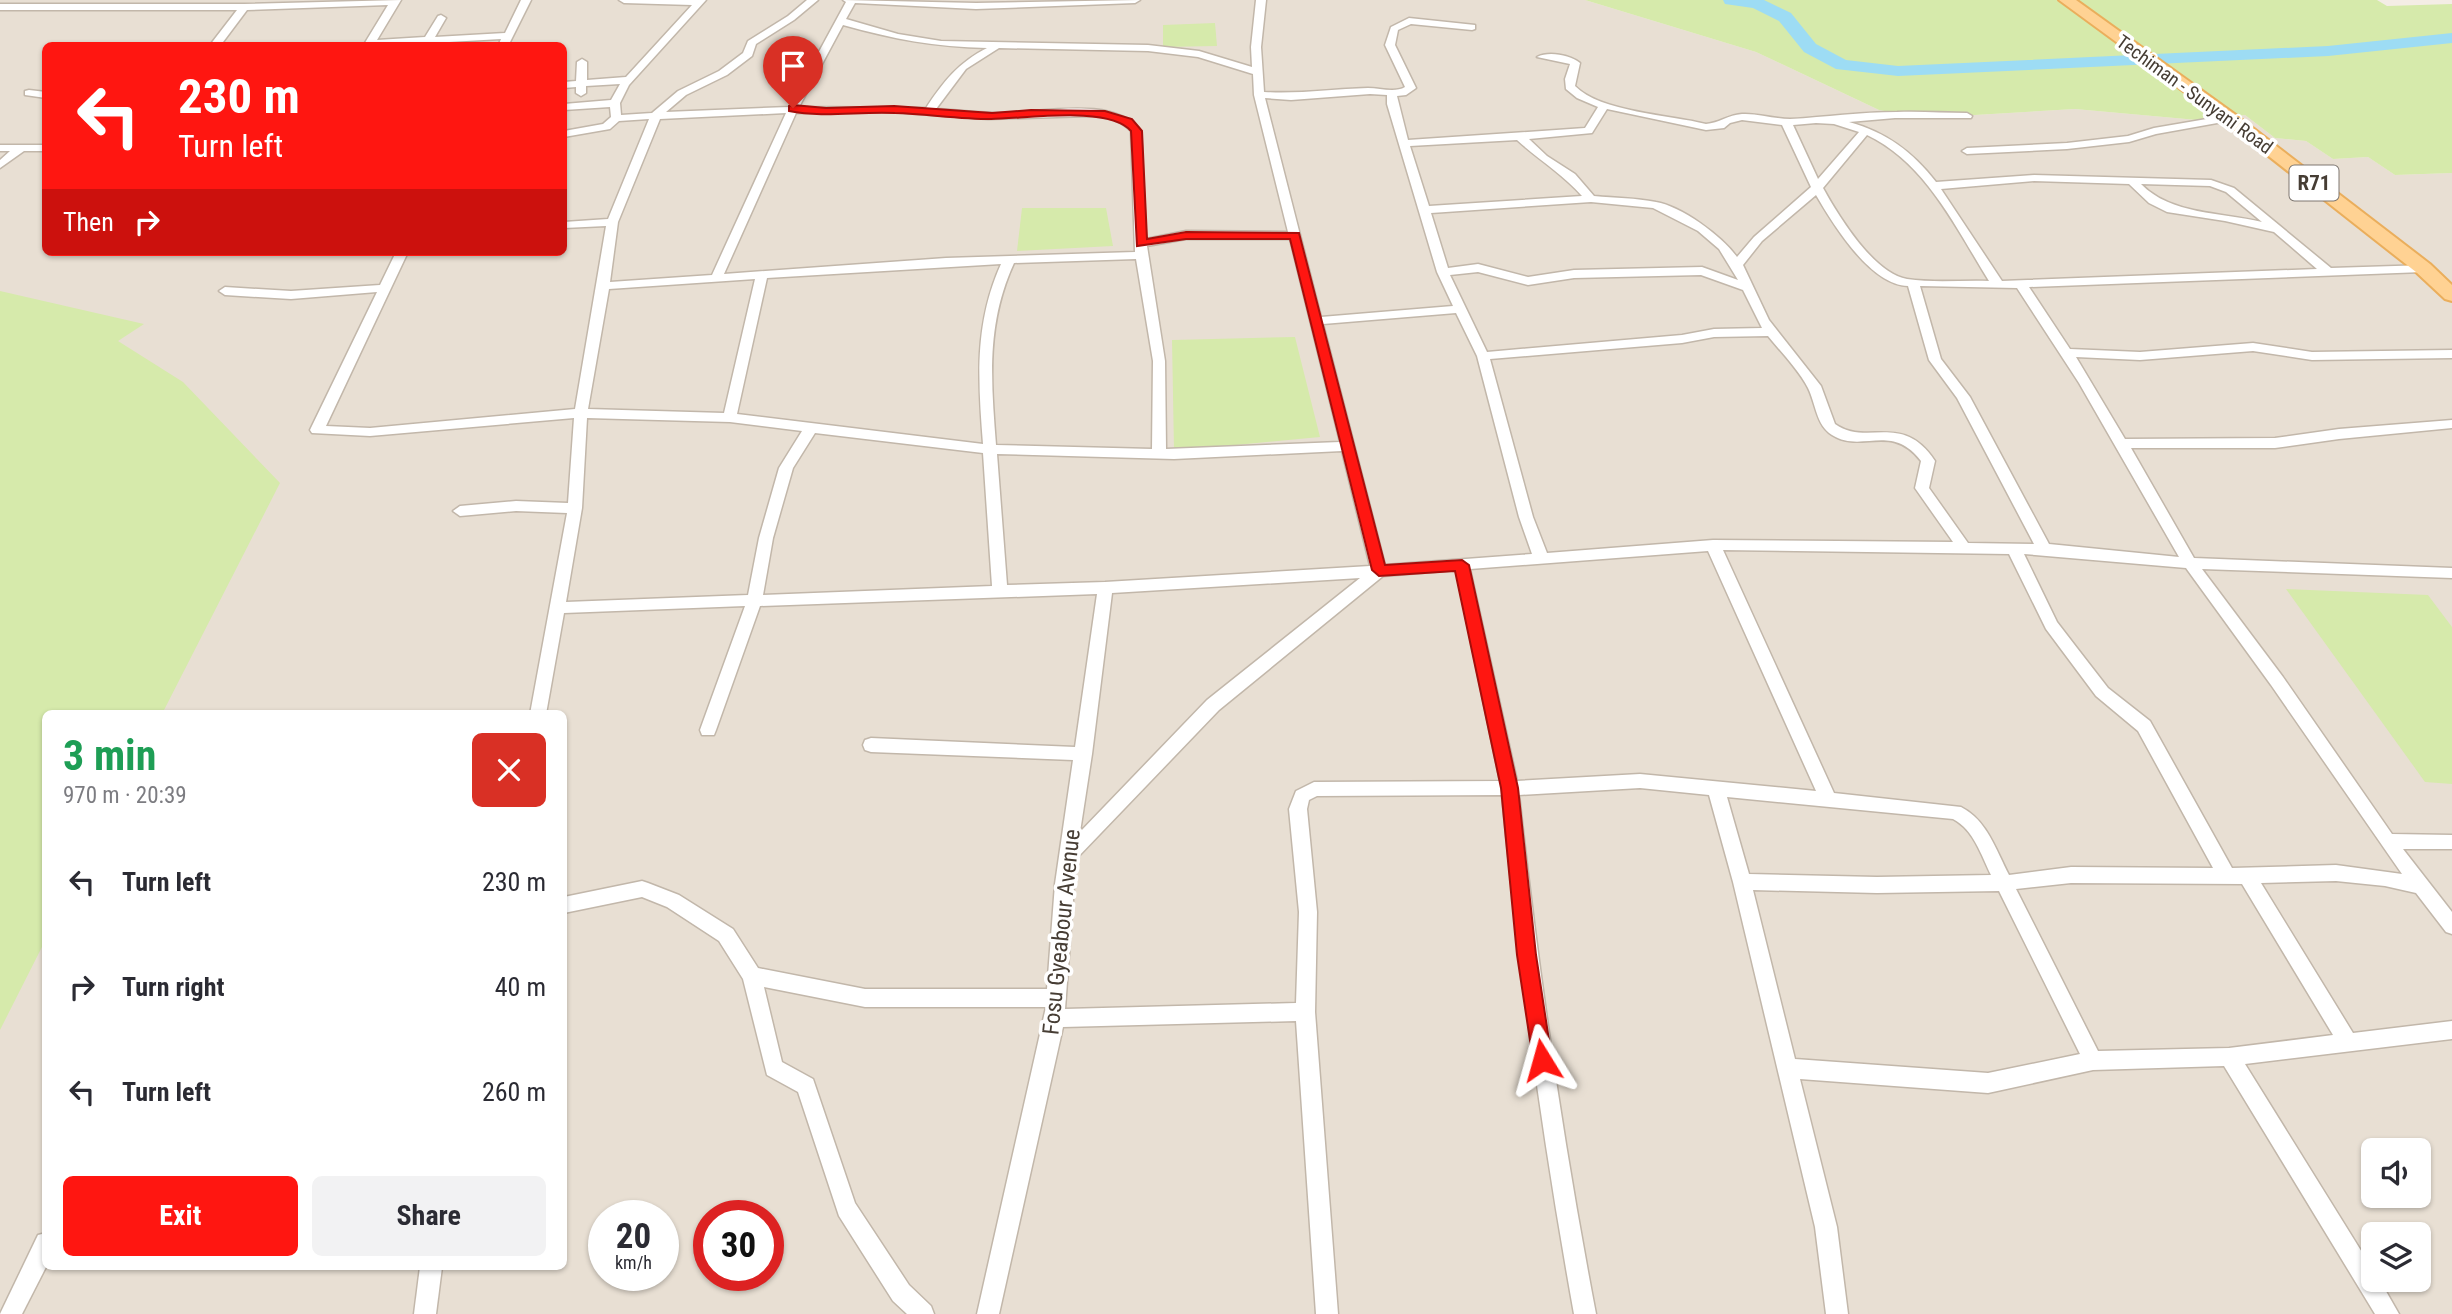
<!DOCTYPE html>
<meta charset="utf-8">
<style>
:root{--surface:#fff;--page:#f2f2f3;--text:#2b2b33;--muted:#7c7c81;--accent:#ff1611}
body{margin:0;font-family:"Roboto Condensed",sans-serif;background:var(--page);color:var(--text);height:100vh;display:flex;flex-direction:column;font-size:26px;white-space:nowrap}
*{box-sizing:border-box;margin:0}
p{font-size:23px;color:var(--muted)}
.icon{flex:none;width:38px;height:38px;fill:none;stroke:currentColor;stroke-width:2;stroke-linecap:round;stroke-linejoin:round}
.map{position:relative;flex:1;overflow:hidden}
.side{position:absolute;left:42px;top:710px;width:525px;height:560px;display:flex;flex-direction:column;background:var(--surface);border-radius:10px;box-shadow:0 2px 5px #0004}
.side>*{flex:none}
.hud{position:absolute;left:42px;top:42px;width:525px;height:214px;border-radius:10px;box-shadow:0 2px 5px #0004;background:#ff1611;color:#fff;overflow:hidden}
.tools{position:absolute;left:2361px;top:1138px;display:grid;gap:14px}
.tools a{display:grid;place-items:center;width:70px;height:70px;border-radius:10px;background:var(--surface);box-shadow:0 2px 5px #0004;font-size:35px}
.speed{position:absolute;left:588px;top:1200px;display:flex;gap:14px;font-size:35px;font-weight:700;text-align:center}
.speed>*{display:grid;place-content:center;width:91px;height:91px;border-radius:50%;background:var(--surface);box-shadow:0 2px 5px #0004;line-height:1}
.speed small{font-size:18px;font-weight:400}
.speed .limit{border:10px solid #d22;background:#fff;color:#111}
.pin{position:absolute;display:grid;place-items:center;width:60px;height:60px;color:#fff;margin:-72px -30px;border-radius:50% 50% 50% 0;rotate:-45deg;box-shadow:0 0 7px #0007}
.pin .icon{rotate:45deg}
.me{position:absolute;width:77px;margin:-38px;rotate:352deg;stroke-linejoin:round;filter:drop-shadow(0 0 5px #0008)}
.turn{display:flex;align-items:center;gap:24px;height:147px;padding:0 21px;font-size:32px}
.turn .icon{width:91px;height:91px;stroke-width:2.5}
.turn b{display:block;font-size:49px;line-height:60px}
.then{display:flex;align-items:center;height:66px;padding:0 21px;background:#0003;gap:14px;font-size:26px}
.round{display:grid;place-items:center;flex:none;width:74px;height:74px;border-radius:10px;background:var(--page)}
.overview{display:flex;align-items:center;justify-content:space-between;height:119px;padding:0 21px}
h1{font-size:42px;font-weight:700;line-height:52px;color:#1e9e55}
.action{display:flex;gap:14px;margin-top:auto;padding:14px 21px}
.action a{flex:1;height:80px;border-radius:10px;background:var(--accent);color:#fff;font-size:28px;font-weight:700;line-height:80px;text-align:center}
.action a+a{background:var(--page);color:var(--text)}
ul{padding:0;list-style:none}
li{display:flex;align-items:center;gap:21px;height:105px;padding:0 21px}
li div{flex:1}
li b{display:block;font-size:26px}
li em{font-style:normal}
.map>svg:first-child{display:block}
</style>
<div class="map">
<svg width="2452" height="1314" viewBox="0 0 2452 1314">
<rect width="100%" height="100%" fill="#f4ede5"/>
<!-- residential -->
<path fill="#e8dfd3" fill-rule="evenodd" d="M 0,0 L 1585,0 L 1756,52 L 1879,110 L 1924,118 L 2075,109 L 2197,120 L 2245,115 L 2275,138 L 2306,141 L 2333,159 L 2368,157 L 2395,175 L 2452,173 L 2452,1314 L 0,1314 ZM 46,46 L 564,46 L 564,252 L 46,252 ZM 46,714 L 564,714 L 564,1267 L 46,1267 ZM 2373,1150 L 2418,1150 L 2418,1195 L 2373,1195 ZM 604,1216 L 663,1216 L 663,1276 L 604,1276 ZM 709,1216 L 768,1216 L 768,1276 L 709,1276 ZM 2373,1234 L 2418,1234 L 2418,1279 L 2373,1279 Z"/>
<!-- green -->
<g fill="#d6eaab">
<polygon points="1585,0 2377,0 2387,6 2452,4 2452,173 2395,175 2368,157 2333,159 2306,141 2275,138 2245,115 2197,120 2075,109 1924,118 1879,110 1756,52"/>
<polygon points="1215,23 1217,46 1163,47 1163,25"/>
<polygon points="1022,208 1106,208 1113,246 1017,251"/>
<polygon points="0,291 144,324 118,341 183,382 280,483 162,714 46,714 45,941 0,1030"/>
<polygon points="1295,337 1320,437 1174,451 1172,340"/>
<polygon points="2286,589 2428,595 2452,627 2452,784 2425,782"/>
</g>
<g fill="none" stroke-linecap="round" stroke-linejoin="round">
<!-- river -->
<polygon fill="#9ddcf4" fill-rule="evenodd" points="1723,0 1764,0 1791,13 1816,44 1846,60 1898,66 2328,46 2452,33 2452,43 2328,56 1898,76 1836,69 1804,52 1779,21 1753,8 1725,4"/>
<!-- street casing -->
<g stroke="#c2b7aa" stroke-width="3">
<g id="street">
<polygon points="401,0 377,40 425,37 438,16 441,15 446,18 435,37 505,33 521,0 531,0 508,46 498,46 501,39 432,43 430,46 420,46 422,43 363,46 388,5 247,10 220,46 210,45 237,10 0,10 0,4 244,4"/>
<path d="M 619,0 L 706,0 L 629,85 L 620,103 L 621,115 L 652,113 L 678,91 L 719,71 L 743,53 L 748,41 L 788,16 L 807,0 L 818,0 L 794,20 L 756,44 L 752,56 L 727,75 L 686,95 L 666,112 L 789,107 L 846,2 L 843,0 L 976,3 L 1140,0 L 1135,3 L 976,9 L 855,3 L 846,19 L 898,34 L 941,41 L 1148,45 L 1199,51 L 1252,67 L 1251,47 L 1256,0 L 1266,0 L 1261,47 L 1264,92 C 1299,94 1333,89 1368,88 C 1380,88 1395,93 1405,87 L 1385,45 L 1391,27 L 1409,18 L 1475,25 L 1475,29 L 1472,30 L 1411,24 L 1398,30 L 1395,45 L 1416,88 L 1406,95 L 1397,96 L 1408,140 L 1585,128 L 1598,107 L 1577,98 L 1566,89 L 1565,79 L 1570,64 L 1537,57 C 1549,51 1570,55 1580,63 L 1575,86 C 1600,112 1671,115 1706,124 C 1719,123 1728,115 1742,114 C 1758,113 1774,119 1790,119 C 1826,117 1860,112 1897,112 C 1920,111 1944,113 1967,113 L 1972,116 L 1971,118 L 1895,118 L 1849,122 C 1886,132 1913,152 1936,182 L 2034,175 L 2211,180 L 2234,188 L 2331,268 L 2427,265 L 2427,271 L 2423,272 L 2029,287 L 2070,349 L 2140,352 L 2253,343 L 2312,352 L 2452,350 L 2452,358 L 2312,360 L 2253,351 L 2140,360 L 2076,357 L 2125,439 L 2275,438 L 2339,429 L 2452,420 L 2452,428 L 2339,439 L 2275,448 L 2131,448 L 2194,558 L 2452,568 L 2452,578 L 2202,569 L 2283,677 L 2392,834 L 2452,835 L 2452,849 L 2403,849 L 2452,912 L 2452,934 L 2446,932 L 2416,893 L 2385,886 L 2336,881 L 2261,883 L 2353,1033 L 2452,1021 L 2452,1039 L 2245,1064 L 2373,1270 L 2373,1279 L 2379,1279 L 2399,1314 L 2375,1314 L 2224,1066 L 2093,1070 L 1988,1093 L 1800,1079 L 1837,1227 L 1848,1314 L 1826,1314 L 1815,1227 L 1733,882 L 1709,795 L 1640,788 L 1519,795 C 1538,969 1563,1142 1596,1314 L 1574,1314 C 1543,1142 1519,969 1502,795 L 1317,796 L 1309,800 L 1307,809 L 1317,912 L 1315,1012 L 1338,1314 L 1316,1314 L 1296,1021 L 1063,1027 L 999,1314 L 977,1314 L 1046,1007 L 865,1007 L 764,987 L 782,1062 L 813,1079 L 855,1203 L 909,1285 L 931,1306 L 934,1314 L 907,1314 L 893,1301 L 839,1216 L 798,1092 L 767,1075 L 743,979 L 719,941 L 667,907 L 642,897 L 564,913 L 564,897 L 642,881 L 648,883 L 679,895 L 733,929 L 758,968 L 865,989 L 1047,989 L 1055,884 L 1073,760 L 871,752 L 865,750 L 863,745 L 865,740 L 871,738 L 1075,747 L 1097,594 L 760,606 L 716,730 L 714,735 L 702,735 L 700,730 L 745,606 L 564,613 L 546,714 L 530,714 L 567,513 L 516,511 L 460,516 L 453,511 L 460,506 L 516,501 L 568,503 L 574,418 L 370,436 L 312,433 L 310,430 L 377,292 L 291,299 L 225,295 L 219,291 L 225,287 L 291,291 L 380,285 L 396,252 L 408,252 L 326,426 L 370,428 L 575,409 L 606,226 L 564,228 L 564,222 L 608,219 L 649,119 L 619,121 L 610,129 L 564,137 L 564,131 L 603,124 L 611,117 L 610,107 L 564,110 L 564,104 L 611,100 L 620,84 L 586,86 L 586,93 L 581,96 L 576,93 L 576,87 L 564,88 L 564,82 L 576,81 L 577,62 L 582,59 L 587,62 L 587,80 L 626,77 L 692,5 L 624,3 ZM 843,25 C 893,39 935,47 987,48 C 959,62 943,82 926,108 L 799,107 ZM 999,48 L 1148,51 L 1198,57 L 1253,74 L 1254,95 L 1288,232 L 1186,231 L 1146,239 L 1141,131 C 1114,95 1041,113 1001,113 C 980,113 958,110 936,109 L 966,69 ZM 1370,94 L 1387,95 L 1387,104 L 1437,272 L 1453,306 L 1321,317 L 1265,98 L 1291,100 ZM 1607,109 L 1706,130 L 1724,128 L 1730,123 L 1742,120 L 1782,125 L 1811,187 L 1754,237 L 1737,257 C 1722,236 1681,206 1656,202 C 1636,198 1615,198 1594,196 L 1575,174 L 1547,156 L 1529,139 L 1592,133 ZM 892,112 L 988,119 L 1090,116 C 1106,117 1119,119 1131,131 L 1135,252 L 946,258 L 724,274 L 796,113 ZM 786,113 L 712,275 L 610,282 L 618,222 L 660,119 ZM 1816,123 L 1834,124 L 1859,132 L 1818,179 L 1793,125 ZM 1867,135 C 1926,163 1956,228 1989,281 C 1963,280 1933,283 1907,279 C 1873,273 1838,215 1823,188 ZM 1517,140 C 1539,160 1563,174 1582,196 L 1429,206 L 1410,146 ZM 2034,181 L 2129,184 L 2149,203 L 2167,212 L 2225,221 L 2274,232 L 2317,269 L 2002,281 L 1941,189 ZM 2141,184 L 2210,186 L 2226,192 L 2262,222 C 2221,212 2171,215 2141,184 ZM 1816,195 C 1833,224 1870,285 1908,286 L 1929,360 L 1957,398 L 2034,544 L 1968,543 L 1929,488 L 1935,461 C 1902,411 1867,447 1835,424 L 1821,386 L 1769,320 L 1743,265 L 1762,241 ZM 1591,202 L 1653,208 L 1698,231 L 1719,249 L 1738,280 L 1702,267 L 1574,270 L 1528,277 L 1478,264 L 1448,268 L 1431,213 ZM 1186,239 L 1290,239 L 1340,442 L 1166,449 L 1165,361 L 1147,246 ZM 1136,259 L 1153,361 L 1152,449 L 996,445 C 991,380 986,324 1014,263 ZM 1001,264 C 974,324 978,380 983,444 L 737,414 L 767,278 ZM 1478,272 L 1528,285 L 1574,278 L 1701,275 L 1743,290 L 1762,328 L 1714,329 L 1682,335 L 1487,352 L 1450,275 ZM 755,279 L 724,413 L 588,409 L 609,289 ZM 1920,286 L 2017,288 L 2079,383 L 2179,557 L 2049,544 L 1970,397 L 1941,359 ZM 1456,313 L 1477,356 L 1519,517 L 1532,554 L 1385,565 L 1323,324 ZM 1768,336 C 1781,352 1798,369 1808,388 C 1816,404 1816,425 1832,435 C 1862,454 1891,422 1921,461 L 1915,488 L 1953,542 L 1713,540 L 1547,553 L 1533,517 L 1490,359 L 1682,343 L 1714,337 ZM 587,418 L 730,422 L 802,431 L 779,468 L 759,538 L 748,595 L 566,602 L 582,508 ZM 815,433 L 983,453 L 992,586 L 763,595 L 773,538 L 793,468 ZM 1342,451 L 1370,566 L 1105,582 L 1007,585 L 997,454 L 1174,459 ZM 1723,550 L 2009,554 L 2046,629 L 2096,696 L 2138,731 L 2213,868 L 2071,867 L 2009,875 C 1996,850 1987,820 1961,807 L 1834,793 ZM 1708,551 L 1816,791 L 1640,774 L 1517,781 L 1470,569 ZM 2024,554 L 2186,568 L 2271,685 L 2402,874 L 2336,865 L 2232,868 L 2150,721 L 2108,688 L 2077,648 L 2057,622 ZM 1456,570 L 1500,781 L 1314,782 L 1296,791 L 1289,809 L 1299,912 L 1296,1003 L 1065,1009 L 1076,859 L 1219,710 L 1383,576 ZM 1360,578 L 1207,700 L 1080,832 L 1092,754 L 1112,593 ZM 1727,797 L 1953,819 C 1974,830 1981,855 1991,875 L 1877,877 L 1749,874 ZM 2071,883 L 2242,884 L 2333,1035 L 2229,1048 L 2098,1051 L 2016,889 ZM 1753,890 L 1877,893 L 1999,891 L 2080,1054 L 1988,1073 L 1795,1059 Z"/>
<polygon points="29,90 46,92 46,98 25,95 25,91"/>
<polygon points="2230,115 2235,118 2234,120 2156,134 2129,142 2067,149 1967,154 1962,151 1967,148 2067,143 2128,136 2154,128"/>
<polygon points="0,145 46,145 46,151 24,151 0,168 0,160 10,151 0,151"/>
<polygon points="46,1233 46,1267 22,1314 0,1314 38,1235"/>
<polygon points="420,1267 442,1267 436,1314 414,1314"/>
</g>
</g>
<!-- primary casing -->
<g stroke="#eaae5c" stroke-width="4">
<polygon id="primary" points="2059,0 2076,0 2236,115 2430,264 2452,285 2452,301 2445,299 2416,272 2224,121"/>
</g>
<!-- street -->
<use href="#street" fill="#fff" fill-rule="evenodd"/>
<!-- primary -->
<use href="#primary" fill="#ffd293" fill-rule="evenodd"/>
</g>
<!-- route -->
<path fill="#ff1611" stroke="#a60e0b" stroke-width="2" d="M 793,105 L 826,108 L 894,106 L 992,113 L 1031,110 L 1105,111 L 1132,119 L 1142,131 L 1147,239 L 1186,232 L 1299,233 L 1385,565 L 1462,560 L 1469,565 L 1518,788 L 1536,955 L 1552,1060 L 1549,1066 L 1542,1069 L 1535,1066 L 1533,1060 L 1517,955 L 1501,788 L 1455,571 L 1379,576 L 1372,570 L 1290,239 L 1186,239 L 1137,246 L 1131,131 C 1109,105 1024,119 991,119 C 959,119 927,114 895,113 C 860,111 824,118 789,111 L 789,106 Z"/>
<g text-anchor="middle" stroke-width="7" stroke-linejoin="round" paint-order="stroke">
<!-- far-street labels -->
<g font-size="19" fill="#463d34" stroke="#fff">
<text transform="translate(2195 94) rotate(36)" y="7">Techiman - Sunyani Road</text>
</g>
<!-- shield labels -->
<rect fill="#fff" stroke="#7e7771" stroke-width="2" x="2289.5" y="165.5" width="49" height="35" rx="5"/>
<g font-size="21" font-weight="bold" fill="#463d34">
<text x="2314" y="190">R71</text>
</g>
<!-- street labels -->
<g font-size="23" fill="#463d34" stroke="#fff">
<text transform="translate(1061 932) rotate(-84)" y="8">Fosu Gyeabour Avenue</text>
</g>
</g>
</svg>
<div class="tools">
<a><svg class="icon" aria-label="sound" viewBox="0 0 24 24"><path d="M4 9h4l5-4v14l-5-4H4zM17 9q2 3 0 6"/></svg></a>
<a><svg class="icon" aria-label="layers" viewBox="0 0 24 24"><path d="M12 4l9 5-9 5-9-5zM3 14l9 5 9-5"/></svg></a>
</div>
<div class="speed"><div>20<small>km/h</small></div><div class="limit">30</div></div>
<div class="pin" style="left:793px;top:108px;background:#d93025"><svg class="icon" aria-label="arrive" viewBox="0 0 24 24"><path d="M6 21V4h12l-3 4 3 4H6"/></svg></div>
<svg class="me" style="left:1542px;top:1060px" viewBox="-20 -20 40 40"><path d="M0-17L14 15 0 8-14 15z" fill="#ff1611" stroke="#fff" stroke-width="4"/></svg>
<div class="hud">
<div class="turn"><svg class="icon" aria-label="left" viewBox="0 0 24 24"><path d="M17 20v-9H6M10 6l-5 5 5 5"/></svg><div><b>230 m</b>Turn left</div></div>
<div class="then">Then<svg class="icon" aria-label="right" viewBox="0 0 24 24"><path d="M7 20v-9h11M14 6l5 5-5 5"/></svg></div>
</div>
<section class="side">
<div class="overview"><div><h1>3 min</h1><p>970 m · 20:39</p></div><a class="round" style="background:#d93025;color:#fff"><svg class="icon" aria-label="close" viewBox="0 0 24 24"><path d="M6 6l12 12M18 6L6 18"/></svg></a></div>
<ul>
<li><svg class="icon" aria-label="left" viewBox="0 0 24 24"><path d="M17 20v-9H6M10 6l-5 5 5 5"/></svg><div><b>Turn left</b></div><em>230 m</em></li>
<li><svg class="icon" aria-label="right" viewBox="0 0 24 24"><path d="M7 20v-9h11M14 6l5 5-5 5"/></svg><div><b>Turn right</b></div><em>40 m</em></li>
<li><svg class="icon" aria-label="left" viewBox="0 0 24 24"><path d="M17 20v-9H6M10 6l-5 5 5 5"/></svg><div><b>Turn left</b></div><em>260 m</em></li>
</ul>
<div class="action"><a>Exit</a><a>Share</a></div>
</section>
</div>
